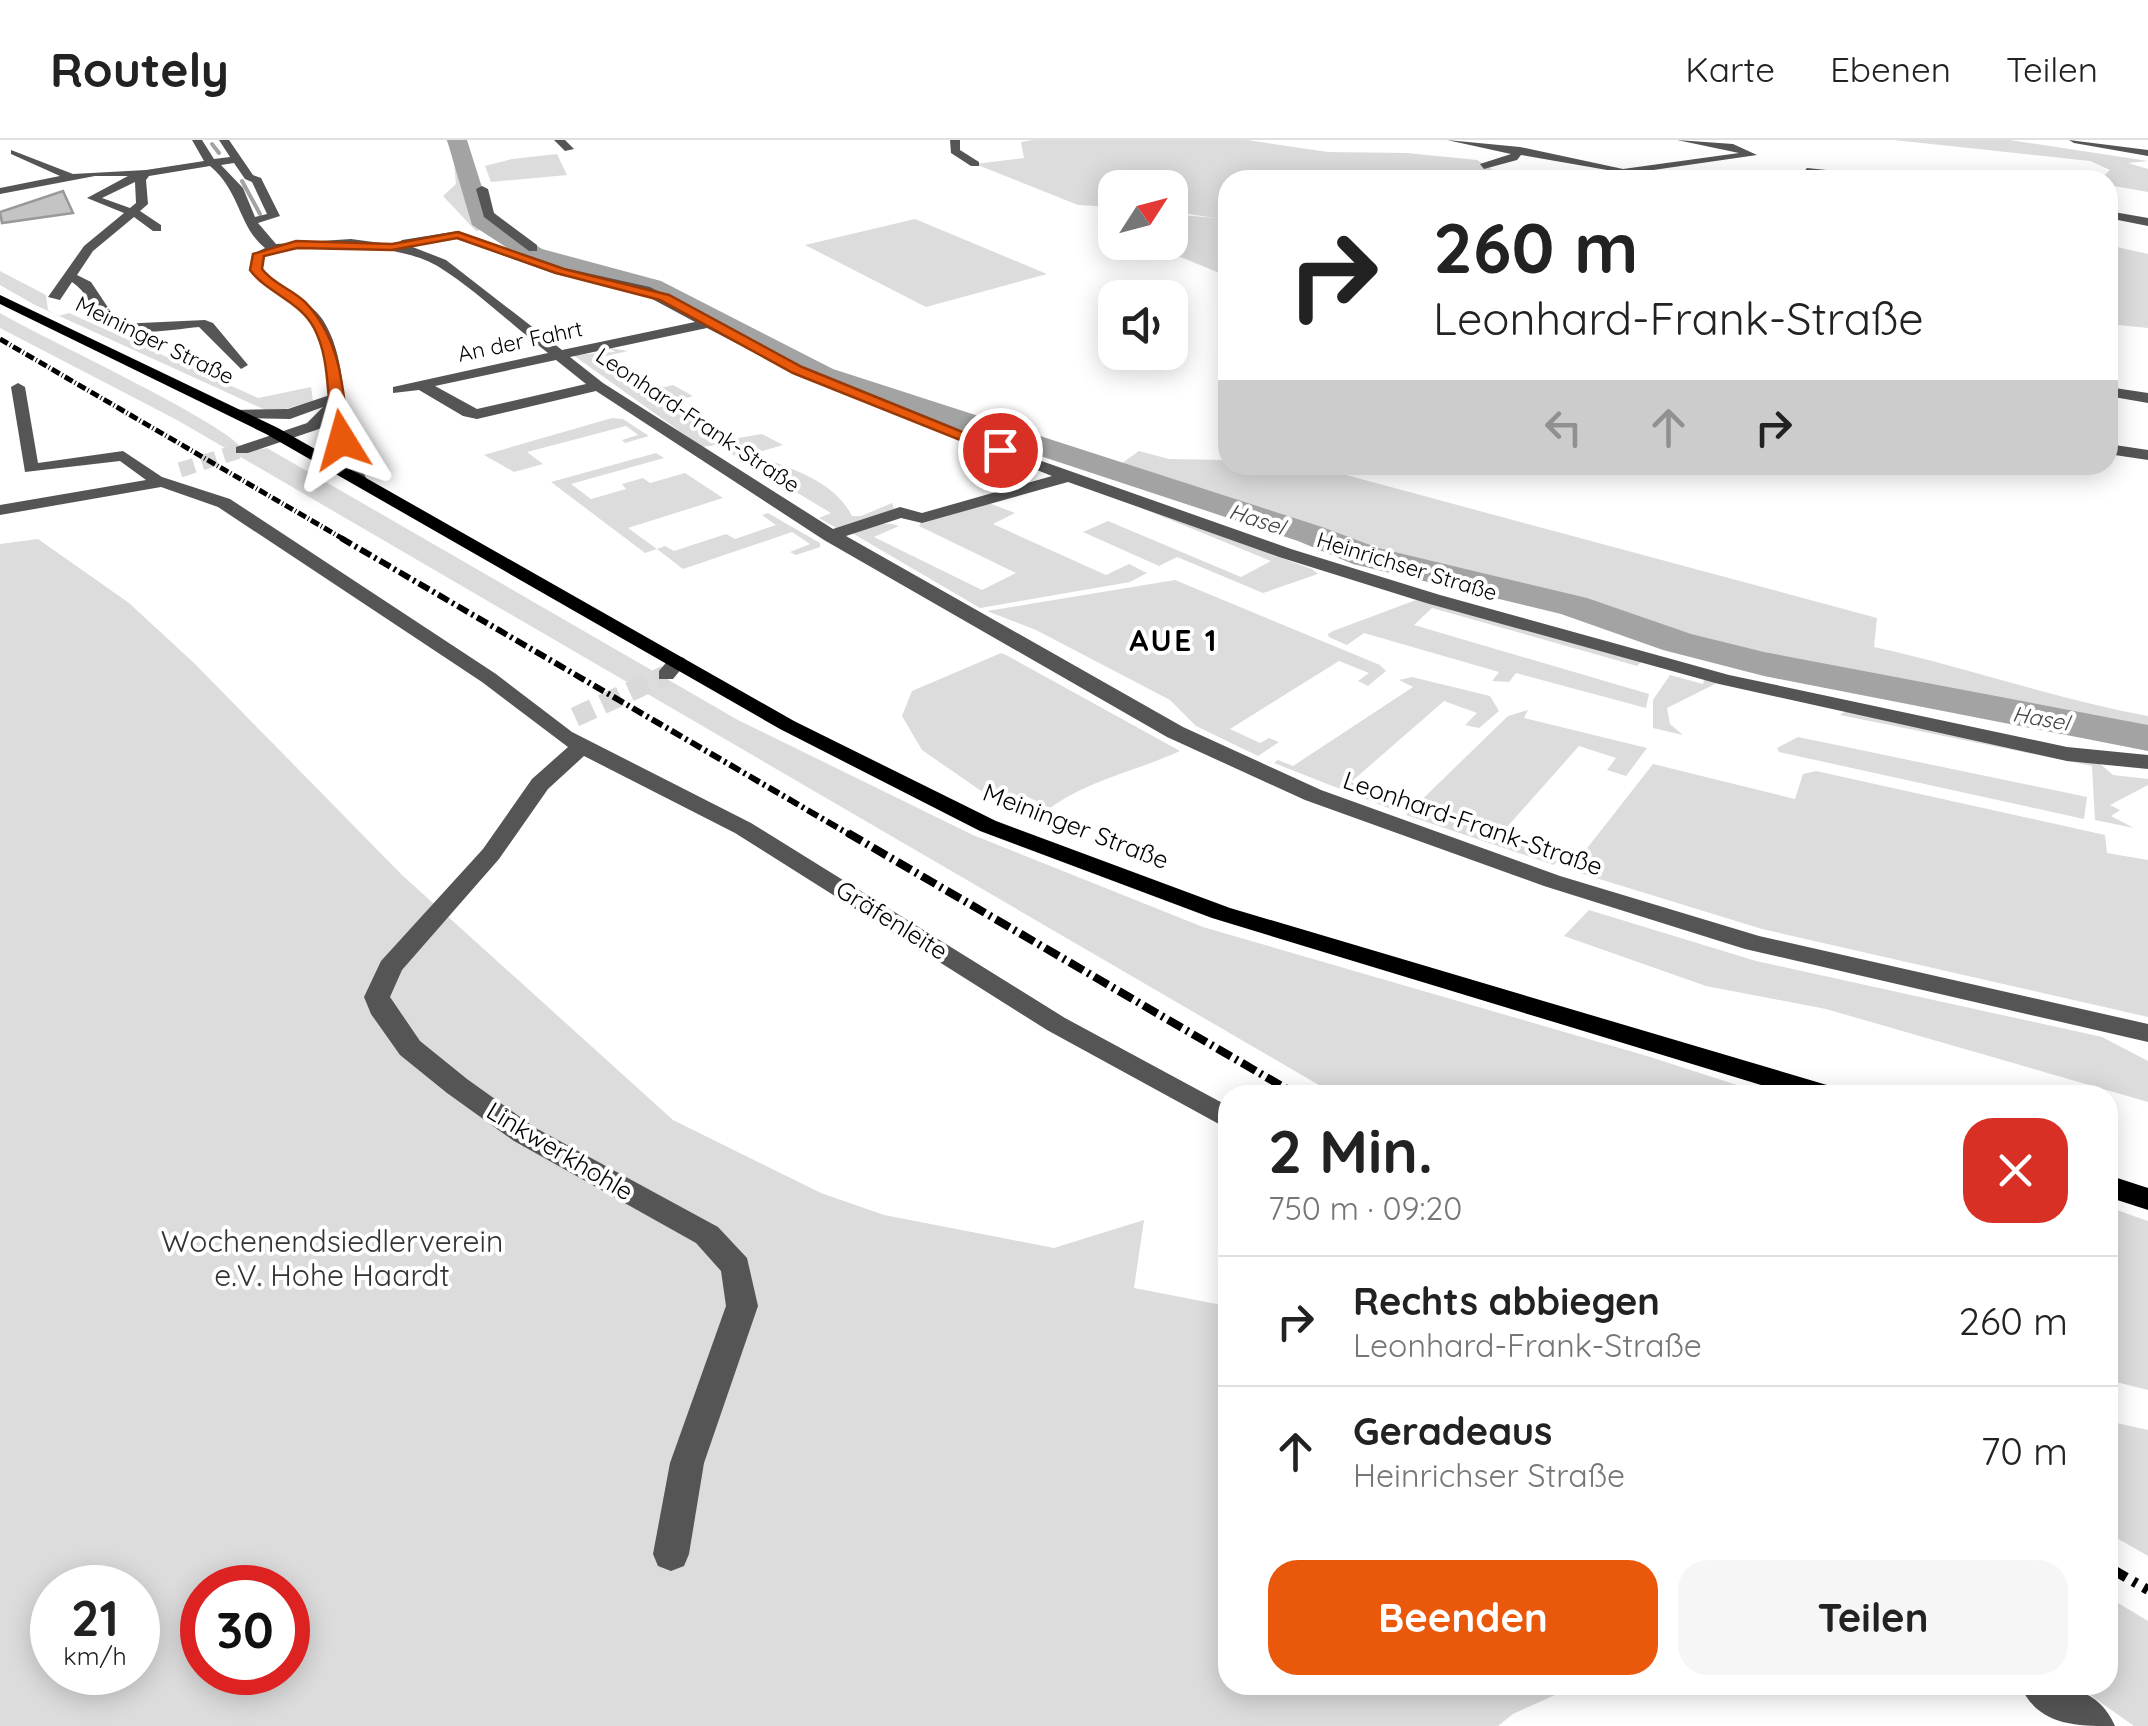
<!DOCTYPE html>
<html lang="de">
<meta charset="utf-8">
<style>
:root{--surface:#fff;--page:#f6f6f6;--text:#222;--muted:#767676;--line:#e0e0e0;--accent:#ea580c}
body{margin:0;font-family:Quicksand,sans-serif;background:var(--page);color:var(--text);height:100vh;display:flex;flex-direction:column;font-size:38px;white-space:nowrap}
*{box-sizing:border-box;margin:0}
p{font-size:32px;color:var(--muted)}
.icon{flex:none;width:55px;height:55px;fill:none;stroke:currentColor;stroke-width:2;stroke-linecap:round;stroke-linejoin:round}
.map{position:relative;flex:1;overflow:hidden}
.sheet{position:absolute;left:1218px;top:945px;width:900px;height:610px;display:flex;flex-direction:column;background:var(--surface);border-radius:30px;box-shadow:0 5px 25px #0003}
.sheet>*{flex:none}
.hud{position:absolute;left:1218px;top:30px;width:900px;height:305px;border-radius:30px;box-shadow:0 5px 25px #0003;background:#fff;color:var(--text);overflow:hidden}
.needle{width:65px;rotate:54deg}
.buttons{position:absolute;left:1098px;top:30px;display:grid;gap:20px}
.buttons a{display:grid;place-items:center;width:90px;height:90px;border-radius:20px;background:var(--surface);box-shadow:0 5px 25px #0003;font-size:50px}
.speed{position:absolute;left:30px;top:1425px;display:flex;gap:20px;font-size:50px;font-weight:700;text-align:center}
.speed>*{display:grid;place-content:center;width:130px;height:130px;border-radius:50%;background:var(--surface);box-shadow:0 5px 25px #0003;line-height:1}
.speed small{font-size:25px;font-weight:400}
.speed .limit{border:15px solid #d22;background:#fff;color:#111}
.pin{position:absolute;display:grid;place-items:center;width:85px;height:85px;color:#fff;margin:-42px;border:5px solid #fff;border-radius:50%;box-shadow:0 2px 10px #0007}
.me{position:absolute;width:110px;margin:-55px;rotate:352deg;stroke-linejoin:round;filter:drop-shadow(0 0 8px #0008)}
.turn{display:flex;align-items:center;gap:35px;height:210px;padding:0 50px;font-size:45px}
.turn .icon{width:130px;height:130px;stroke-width:2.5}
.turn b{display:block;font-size:70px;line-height:85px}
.lanes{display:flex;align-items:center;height:95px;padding:0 50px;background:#0003;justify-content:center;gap:50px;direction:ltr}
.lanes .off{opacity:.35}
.round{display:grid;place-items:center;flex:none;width:105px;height:105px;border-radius:30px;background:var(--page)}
.headline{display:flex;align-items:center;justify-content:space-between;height:170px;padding:0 50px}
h1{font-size:60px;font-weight:800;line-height:75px}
.primary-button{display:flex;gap:20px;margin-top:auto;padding:20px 50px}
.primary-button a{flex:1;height:115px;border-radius:30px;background:var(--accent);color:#fff;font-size:40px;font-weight:800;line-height:115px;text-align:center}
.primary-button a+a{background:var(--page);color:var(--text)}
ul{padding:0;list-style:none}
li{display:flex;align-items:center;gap:30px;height:130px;padding:0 50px;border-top:2px solid var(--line)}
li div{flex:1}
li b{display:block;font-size:38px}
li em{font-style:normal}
header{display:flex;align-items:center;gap:60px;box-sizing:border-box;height:140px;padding:0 50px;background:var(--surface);border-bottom:2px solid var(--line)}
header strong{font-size:48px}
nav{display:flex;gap:55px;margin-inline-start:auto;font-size:35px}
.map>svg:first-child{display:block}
</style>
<header>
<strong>Routely</strong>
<nav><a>Karte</a><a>Ebenen</a><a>Teilen</a></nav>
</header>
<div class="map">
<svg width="2148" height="1586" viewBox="0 0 2148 1586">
<rect width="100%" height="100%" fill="#fff"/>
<!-- green -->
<g fill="#dcdcdc" fill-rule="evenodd">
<polygon points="446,0 466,0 482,69 479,71 494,87 476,91 443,56 456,44 453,12"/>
<polygon points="1033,0 1247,0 1328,12 1407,13 1477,20 1503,36 1228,40 1227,136 1146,103 1170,102 1170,74 1215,78 1170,71 1170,48 1115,48 1115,67 1078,65 975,24 1024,18 1021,2"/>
<polygon points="1894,0 2010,0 2148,21 2128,23 2148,29 2148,52 2108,45 2108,40 2099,40 2110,30 2090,21"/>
<polygon points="557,14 567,35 491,42 485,26 512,19"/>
<polygon points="915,79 1047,134 926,167 805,105"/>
<polygon points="2108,105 2148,114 2148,188 2108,184"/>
<polygon points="0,131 46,155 48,170 58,176 69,173 258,258 311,247 313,261 272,273 35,165 0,145"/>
<path d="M 0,173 C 40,197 232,285 245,312 L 267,308 L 738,580 L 973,695 L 1203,787 L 1647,916 L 1768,955 L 1336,955 L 177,280 L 0,188 Z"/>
<path d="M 610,208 L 628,211 L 593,219 C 612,230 618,242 640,253 L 673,245 L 693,256 L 665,265 L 726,300 L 762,294 L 783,305 L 752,314 C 786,327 834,339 852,376 L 861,376 L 892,363 L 894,369 L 838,389 L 819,378 L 831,373 L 717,305 L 702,307 L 573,215 L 615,212 Z"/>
<polygon points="612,278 623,279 649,296 625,303 622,300 638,295 626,286 527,312 543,324 514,332 484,315"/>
<path d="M 1139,311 L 1169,319 L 1227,320 L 1228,325 L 1309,325 L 1877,478 L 1874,507 C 1966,527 2056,559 2148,576 L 2148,598 L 1853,544 L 1677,502 L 1574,466 L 1366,416 L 1111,331 Z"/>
<polygon points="656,313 664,318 571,344 591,359 626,349 622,344 643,338 650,343 685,333 723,358 628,388 657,409 665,406 674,411 726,394 735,399 776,385 762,375 768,373 820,403 820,407 796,415 790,412 810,404 792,392 683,429 657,409 645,413 551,342"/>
<path d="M 986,362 L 1015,373 L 993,384 L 1106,435 L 1129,424 L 1147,433 L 1130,442 L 980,468 L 852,393 C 867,388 883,380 899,386 L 874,397 L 982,450 L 1016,433 L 919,386 L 922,381 Z"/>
<polygon points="1134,365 1312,429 1318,434 1263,453 1177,417 1159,426 1083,392 1108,381 1241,437 1271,421"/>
<path d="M 38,399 L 129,463 L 194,523 L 402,735 L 673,980 L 821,1053 L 884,1075 L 1054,1108 L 1144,1080 L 1134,1148 L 1227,1166 L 1228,1545 L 1577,1545 L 1513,1574 L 1498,1586 L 0,1586 L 0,404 ZM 52,1448 L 138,1448 L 138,1532 L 52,1532 ZM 202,1448 L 288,1448 L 288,1532 L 202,1532 Z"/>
<polygon points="1175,440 1380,525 1386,531 1368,546 1358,541 1369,533 1339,521 1230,589 1260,603 1269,598 1279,602 1258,616 1196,586 1170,560 1036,490 987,471"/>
<polygon points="1416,460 1642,521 1637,526 1432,468 1414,485 1649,554 1646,568 1516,533 1509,542 1492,541 1499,532 1364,493 1347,505 1329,497 1328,494 1333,491"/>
<path d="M 1001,513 L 1006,515 L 1180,611 C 1136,631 1089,640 1050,668 L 1024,655 L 1016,663 L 995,653 L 987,655 L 922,610 L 902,576 L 912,551 Z"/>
<polygon points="1670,535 1703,544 1705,536 1721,541 1667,568 1670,584 1683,595 1653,588 1653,560"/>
<polygon points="1412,537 1490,556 1499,571 1479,588 1465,585 1477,573 1444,561 1351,642 1385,657 1393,651 1406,656 1391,669 1274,623 1278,620 1293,626 1413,547 1399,540"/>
<polygon points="1849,569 2098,622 2113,635 2148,639 2148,645 2110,665 2120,670 2111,676 2134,688 2095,680 2092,626 1840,575"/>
<polygon points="1528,570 1524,578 1647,608 1626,636 1607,630 1616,618 1579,606 1499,696 1538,711 1544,704 1564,712 1554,725 1406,675 1508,576"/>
<polygon points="1798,597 2087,657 2084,679 1779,612 1777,608"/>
<polygon points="1653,624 1795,659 1803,634 1816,631 2105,695 2107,713 2148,720 2148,877 1762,789 1570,730"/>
<polygon points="1589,770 1756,821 2102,897 2148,921 2148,962 1826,869 1706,846 1564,796"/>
<polygon points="2108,1067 2148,1081 2148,1250 2108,1240"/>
<polygon points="2108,1276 2112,1282 2148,1290 2148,1416 2108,1393"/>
<polygon points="2108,1457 2148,1481 2148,1586 2134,1586 2076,1545 2108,1545"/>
</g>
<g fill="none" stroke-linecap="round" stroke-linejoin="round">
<!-- stream -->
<g stroke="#a3a3a3" stroke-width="4">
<polyline points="212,4 219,13"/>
<polyline points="242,41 260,74"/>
</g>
<!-- river -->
<polygon fill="#a3a3a3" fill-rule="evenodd" points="447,0 467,0 491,76 542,109 661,141 833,229 1322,387 1378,408 1587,458 1691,494 1764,512 2148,585 2148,611 1764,536 1663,510 1561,474 1353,424 1298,401 813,241 643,153 524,119 472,85"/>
</g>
<!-- building -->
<polygon fill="#c4c4c4" stroke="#999" stroke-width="2.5" points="63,51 73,73 2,83 0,72"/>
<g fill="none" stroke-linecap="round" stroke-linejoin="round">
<!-- minor-tunnel-far1 -->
<polyline stroke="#d9d9d9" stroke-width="15" stroke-dasharray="15 8" stroke-linecap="butt" points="180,330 242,310"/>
<!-- minor-tunnel -->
<polyline stroke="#d9d9d9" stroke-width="20" stroke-dasharray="20 10" stroke-linecap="butt" points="575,577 666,535"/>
<!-- minor -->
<g fill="#555" fill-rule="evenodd">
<path d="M 192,0 L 202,0 L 214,19 L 230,17 L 219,0 L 229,0 L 253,35 L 261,38 L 280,76 L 258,83 L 276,104 L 351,99 L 396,105 L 402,100 L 458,91 L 564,128 L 650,147 L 803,227 L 982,300 L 1291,409 L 1440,455 L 1729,535 L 2067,607 L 2148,615 L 2148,629 L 2067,621 L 1719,544 L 1426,463 L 1279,417 L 1068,342 L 922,383 L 901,378 L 846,396 L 1183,587 L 1321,650 L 1560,736 L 1759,796 L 2148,884 L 2148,902 L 1745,809 L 1544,746 L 1305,660 L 1167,597 L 824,400 L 596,251 L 477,279 L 463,276 L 419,250 L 393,253 L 393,247 L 548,213 C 512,185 477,151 439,127 C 399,102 308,101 265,116 L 262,130 C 279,150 308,158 323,180 C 345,215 342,257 349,296 C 352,311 361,326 367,340 L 365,344 L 351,340 L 334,300 L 332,276 L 319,289 L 248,313 L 236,313 L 236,307 L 307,283 L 323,267 L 290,279 L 238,278 L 233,276 L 233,270 L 288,269 L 330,255 C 328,231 323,195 306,177 C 290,158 265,150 250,130 L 253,114 L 265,108 C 238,86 241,52 210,26 L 149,36 L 146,40 L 148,64 L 140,71 L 161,85 L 161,91 L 153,91 L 134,77 L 93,111 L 77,135 L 91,142 L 119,184 L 205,180 L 213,183 L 248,225 L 241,229 L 199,187 C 174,189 114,201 100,180 C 91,166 86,151 72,142 L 60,160 L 48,157 L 84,106 L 124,73 L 87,58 L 128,36 L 95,36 L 0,54 L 0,48 L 60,36 L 11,14 L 11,10 L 73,34 L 146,30 L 204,21 ZM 234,23 L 245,39 L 252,42 L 267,74 L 255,77 L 243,48 L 221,25 ZM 135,42 L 136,63 L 130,68 L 102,58 ZM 457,99 L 555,134 L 641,153 L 695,182 L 562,210 L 446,120 L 410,106 ZM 707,188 L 793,233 L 1052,336 L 922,373 L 900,367 L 833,389 L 603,243 L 570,217 ZM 556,220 L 586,244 L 477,269 L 435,246 Z"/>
<polygon points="554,0 565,0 574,9 565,11"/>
<polygon points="950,0 960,0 960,10 979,22 979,26 971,26 951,13"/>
<polygon points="1447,0 1520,7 1623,29 1739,13 1677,0 1733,4 1757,15 1584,40 1613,31 1521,15 1517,20 1484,29 1480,24 1511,14"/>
<polygon points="2069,0 2148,10 2148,16 2074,3"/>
<polygon points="1807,28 1894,37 1900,40 1803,33"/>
<polygon points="482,46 488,49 494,73 537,105 537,111 529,111 484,77 476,49"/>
<polygon points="2108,71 2148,78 2148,86 2108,78"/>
<polygon points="18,243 25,247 38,323 123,311 162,337 230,359 496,534 572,592 751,683 1065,878 1228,966 1228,989 1047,890 735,693 584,616 548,649 499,719 402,830 390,857 420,901 467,939 534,987 718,1087 747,1118 758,1166 704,1323 689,1414 684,1426 671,1431 658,1426 653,1414 670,1323 726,1166 721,1131 696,1103 514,1001 447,953 400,915 371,874 364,857 381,821 483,709 532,639 568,607 482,542 218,367 161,347 0,375 0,365 146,340 120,321 25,332 11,247"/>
<polygon points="2108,247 2148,253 2148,263 2108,256"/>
<polygon points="2108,304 2148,310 2148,320 2108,314"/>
<polygon points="677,516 684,518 687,522 673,539 659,539 659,531 670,518"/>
<path d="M 2020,1545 C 2058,1545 2097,1544 2115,1586 C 2076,1586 2038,1586 2020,1545 Z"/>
</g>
<!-- major -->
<g fill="#000" fill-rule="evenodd">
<polygon points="0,155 278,288 794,581 996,681 1230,768 1837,948 1841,955 1794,955 1212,778 980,691 780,589 266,294 0,164"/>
<polygon points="2108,1035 2148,1048 2148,1070 2108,1057"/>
</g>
<!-- rail-far3 -->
<polyline stroke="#000" stroke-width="5" stroke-dasharray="9 2.5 1 2.5" stroke-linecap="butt" points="0,199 345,400"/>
<!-- rail-far2 -->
<polyline stroke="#000" stroke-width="6" stroke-dasharray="12 4 2.5 4" stroke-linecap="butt" points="341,398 852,696"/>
<!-- rail-far1 -->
<polyline stroke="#000" stroke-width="8" stroke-dasharray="16 5 2.5 5" stroke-linecap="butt" points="848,693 1297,955"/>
<!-- rail -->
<polyline stroke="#000" stroke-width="10" stroke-dasharray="21 8 4 8" stroke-linecap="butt" points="2108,1427 2148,1450"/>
</g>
<!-- route -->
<path fill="#ea580c" stroke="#983908" stroke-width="2.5" d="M 458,92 L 564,129 L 669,155 L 802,227 L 1007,310 L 995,314 L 793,233 L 660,160 L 556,133 L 457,98 L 392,110 L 297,108 L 264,116 L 262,129 C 273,144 292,149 305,162 C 342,200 343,250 349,300 L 337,303 C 324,267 333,224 314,188 C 300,161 267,153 250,130 L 253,114 L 296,101 L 392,104 Z"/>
<g text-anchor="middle" stroke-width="8" stroke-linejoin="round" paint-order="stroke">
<!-- far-street labels -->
<g font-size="22" fill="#000" stroke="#fff">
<text transform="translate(155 200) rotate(26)" y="8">Meininger Straße</text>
<text transform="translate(520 201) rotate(-12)" y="8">An der Fahrt</text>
<text transform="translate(698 280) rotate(34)" y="8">Leonhard-Frank-Straße</text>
<text transform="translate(1407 426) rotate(17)" y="8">Heinrichser Straße</text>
</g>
<!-- far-water labels -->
<g font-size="22" font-style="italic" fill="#444" stroke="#fff">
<text transform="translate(1257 379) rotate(18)" y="8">Hasel</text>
<text transform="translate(2041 578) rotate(10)" y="8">Hasel</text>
</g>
<!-- street labels -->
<g font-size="25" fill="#000" stroke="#fff">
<text transform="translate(1473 683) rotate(19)" y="9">Leonhard-Frank-Straße</text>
<text transform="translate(1076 686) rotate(21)" y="9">Meininger Straße</text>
<text transform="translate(892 780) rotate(32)" y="9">Gräfenleite</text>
<text transform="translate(560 1011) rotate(31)" y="9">Linkwerkhohle</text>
</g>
<!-- far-district labels -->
<g font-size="30" font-weight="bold" letter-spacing="2.5" fill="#000" stroke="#fff">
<text x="1174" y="511">AUE 1</text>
</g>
<!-- near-park labels -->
<g font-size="30" fill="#333" stroke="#fff">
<text x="332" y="1112">Wochenendsiedlerverein<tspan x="332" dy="34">e.V. Hohe Haardt</tspan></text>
</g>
</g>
</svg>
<div class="buttons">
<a><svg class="needle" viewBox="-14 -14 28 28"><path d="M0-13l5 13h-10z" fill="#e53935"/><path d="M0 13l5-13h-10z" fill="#767676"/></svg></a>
<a><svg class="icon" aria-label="sound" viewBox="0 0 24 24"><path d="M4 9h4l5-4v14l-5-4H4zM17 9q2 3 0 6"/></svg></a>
</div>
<div class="speed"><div>21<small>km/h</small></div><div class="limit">30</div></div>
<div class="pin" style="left:1000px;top:310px;background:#d93025"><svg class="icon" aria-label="arrive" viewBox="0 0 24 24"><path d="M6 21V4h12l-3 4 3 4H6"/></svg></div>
<svg class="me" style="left:342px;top:300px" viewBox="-20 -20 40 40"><path d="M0-17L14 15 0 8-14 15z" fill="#ea580c" stroke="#fff" stroke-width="4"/></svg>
<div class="hud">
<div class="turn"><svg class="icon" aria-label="right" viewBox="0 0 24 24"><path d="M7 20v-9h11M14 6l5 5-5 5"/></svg><div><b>260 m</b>Leonhard-Frank-Straße</div></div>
<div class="lanes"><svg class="icon off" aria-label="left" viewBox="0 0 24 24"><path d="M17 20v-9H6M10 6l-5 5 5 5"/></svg><svg class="icon off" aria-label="ahead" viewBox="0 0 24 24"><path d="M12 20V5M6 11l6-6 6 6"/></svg><svg class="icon" aria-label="right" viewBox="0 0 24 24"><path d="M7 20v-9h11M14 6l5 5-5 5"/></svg></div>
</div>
<section class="sheet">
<div class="headline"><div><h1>2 Min.</h1><p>750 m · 09:20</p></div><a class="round" style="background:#d93025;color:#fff"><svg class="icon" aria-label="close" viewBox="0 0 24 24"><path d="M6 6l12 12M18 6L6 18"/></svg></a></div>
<ul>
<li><svg class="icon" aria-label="right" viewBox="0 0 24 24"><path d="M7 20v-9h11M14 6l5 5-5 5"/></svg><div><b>Rechts abbiegen</b><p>Leonhard-Frank-Straße</p></div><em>260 m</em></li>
<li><svg class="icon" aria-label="ahead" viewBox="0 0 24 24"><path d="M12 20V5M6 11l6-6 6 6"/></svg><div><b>Geradeaus</b><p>Heinrichser Straße</p></div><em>70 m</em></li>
</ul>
<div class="primary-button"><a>Beenden</a><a>Teilen</a></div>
</section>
</div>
